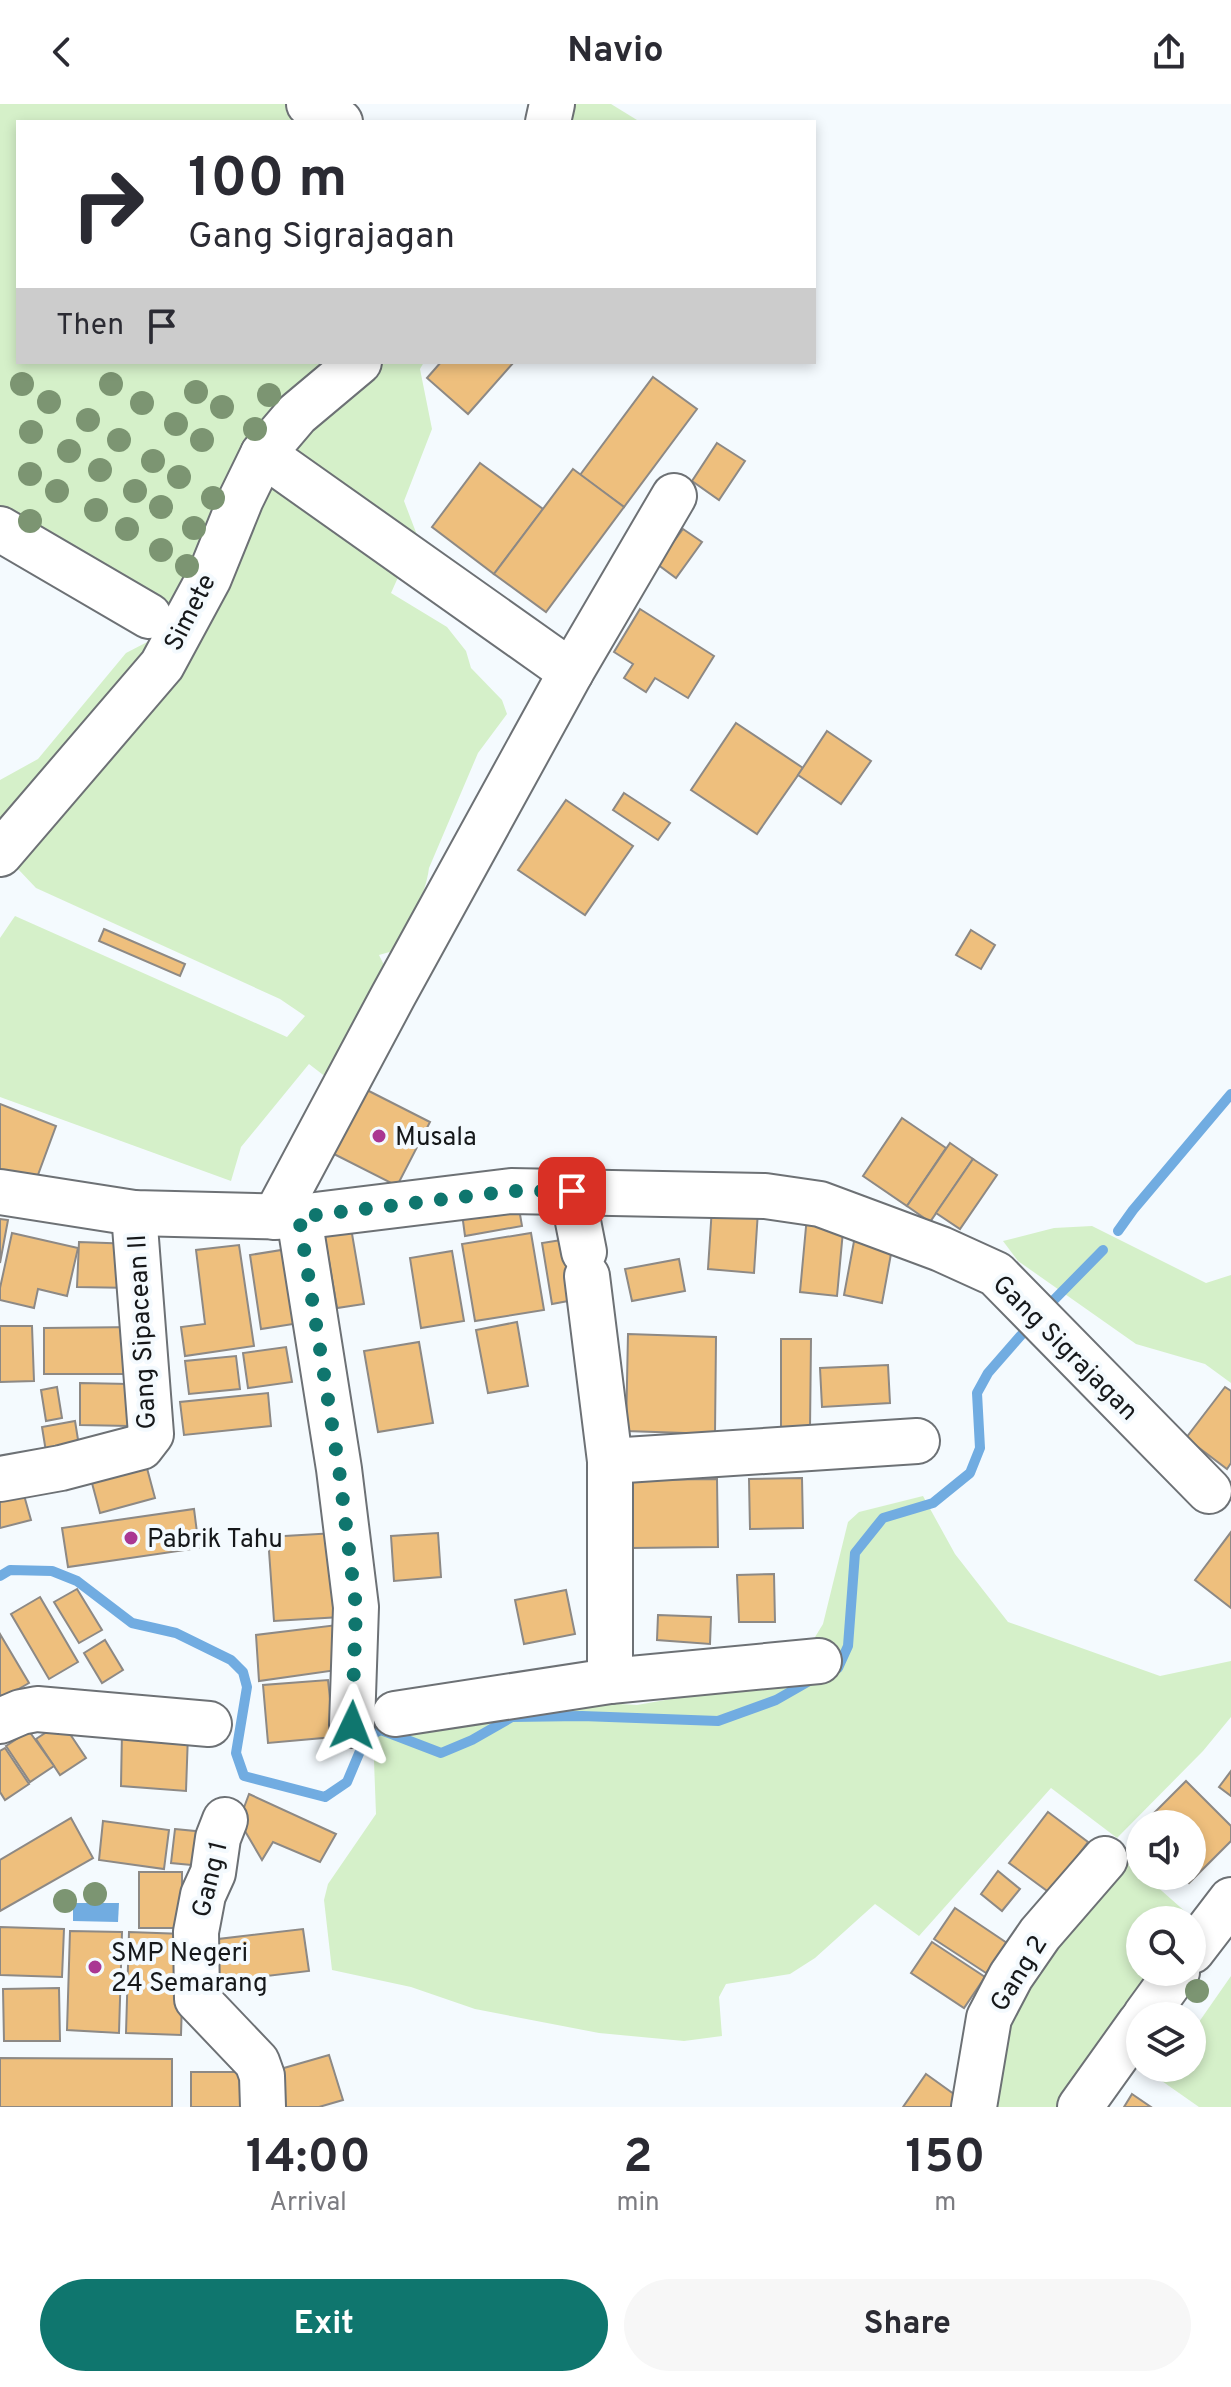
<!DOCTYPE html>
<style>
:root{--surface:#fff;--page:#f7f7f7;--text:#2b2b33;--muted:#7c7c81;--accent:#0f766e}
body{margin:0;font-family:Overpass,sans-serif;background:var(--page);color:var(--text);height:100vh;display:flex;flex-direction:column;font-size:30px;white-space:nowrap}
*{box-sizing:border-box;margin:0}
p{font-size:26px;color:var(--muted)}
.icon{flex:none;width:44px;height:44px;fill:none;stroke:currentColor;stroke-width:2;stroke-linecap:round;stroke-linejoin:round}
.map{position:relative;height:2003px;overflow:hidden}
.details{display:flex;flex-direction:column;background:var(--surface);flex:1}
.details>*{flex:none}
.top-card{position:absolute;left:16px;top:16px;width:800px;height:244px;border-radius:0px;box-shadow:0 4px 12px #0003;background:#fff;color:var(--text);overflow:hidden}
.fabs{position:absolute;left:1126px;top:1706px;display:grid;gap:16px}
.fabs a{display:grid;place-items:center;width:80px;height:80px;border-radius:50%;background:var(--surface);box-shadow:0 4px 12px #0003;font-size:40px}
.pin{position:absolute;display:grid;place-items:center;width:68px;height:68px;color:#fff;margin:-34px;border-radius:16px;box-shadow:0 4px 12px #0006}
.me{position:absolute;width:88px;margin:-44px;rotate:2deg;stroke-linejoin:round;filter:drop-shadow(0 0 6px #0008)}
.turn{display:flex;align-items:center;gap:28px;height:168px;padding:0 40px;font-size:36px}
.turn .icon{width:104px;height:104px;stroke-width:2.5}
.turn b{display:block;font-size:56px;line-height:68px}
.then{display:flex;align-items:center;height:76px;padding:0 40px;background:#0003;gap:16px;font-size:30px}
.eta{display:flex;justify-content:space-evenly;align-items:center;height:136px;text-align:center}
.eta b{font-size:48px;font-weight:700;line-height:56px}
.action{display:flex;gap:16px;margin-top:auto;padding:16px 40px}
.action a{flex:1;height:92px;border-radius:48px;background:var(--accent);color:#fff;font-size:32px;font-weight:700;line-height:92px;text-align:center}
.action a+a{background:var(--page);color:var(--text)}
header{display:flex;justify-content:space-between;align-items:center;height:104px;padding:0 40px;background:var(--surface);font-size:36px;font-weight:700}
.map>svg:first-child{display:block}
</style>
<header><svg class="icon" aria-label="back" viewBox="0 0 24 24"><path d="M15 5l-7 7 7 7"/></svg>Navio<svg class="icon" aria-label="share" viewBox="0 0 24 24"><path d="M12 15V3M7 8l5-5 5 5M5 13v7h14v-7"/></svg></header>
<div class="map">
<svg width="1231" height="2003" viewBox="0 0 1231 2003">
<rect width="100%" height="100%" fill="#f4fafe"/>
<!-- green -->
<g fill="#d5f0c9">
<path d="M 0,0 L 289,0 L 320,18 L 18,18 L 18,258 L 424,258 L 420,265 L 432,325 L 404,397 L 417,431 L 391,489 L 447,523 L 466,547 L 471,564 L 502,596 L 507,610 L 478,649 L 429,764 C 425,795 408,820 393,847 L 379,851 L 386,865 L 331,977 L 309,960 L 241,1043 L 231,1077 L 0,993 L 0,834 L 15,812 L 287,933 L 305,912 L 280,895 L 36,784 L 0,746 L 0,676 L 38,655 L 126,549 L 155,534 L 0,412 Z"/>
<polygon points="532,0 611,0 637,16 526,18"/>
<polygon points="1092,1122 1206,1179 1231,1171 1231,1279 1205,1260 1136,1240 1018,1157 1003,1137 1054,1124"/>
<polygon points="923,1392 955,1450 1008,1518 1160,1572 1231,1557 1231,1613 1203,1647 1117,1734 1051,1684 919,1832 875,1800 815,1854 790,1870 726,1880 719,1893 722,1932 684,1937 599,1929 475,1905 411,1883 332,1866 324,1796 328,1780 376,1710 373,1631 517,1603 603,1599 637,1601 790,1574 823,1520 848,1418 859,1408"/>
<polygon points="1125,1755 1140,1768 1140,1772 1145,1772 1197,1818 1140,1816 1140,1868 1162,1868 1065,2003 990,2003 1007,1896"/>
<polygon points="1231,1872 1231,2003 1199,2003 1159,1975 1167,1964 1192,1964 1192,1928"/>
</g>
<!-- water -->
<polygon fill="#71ace1" points="73,1799 119,1799 118,1818 73,1817"/>
<g fill="none" stroke-linecap="round" stroke-linejoin="round">
<!-- stream -->
<g stroke="#71ace1" stroke-width="10">
<polyline points="1118,1127 1133,1106 1231,990"/>
<polyline points="1044,1206 1103,1146"/>
<polyline points="0,1472 10,1466 52,1467 77,1477 132,1519 176,1529 231,1556 243,1568 247,1583 236,1649 244,1672 325,1693 347,1678 366,1633 381,1626 441,1649 472,1636 512,1613 582,1612 718,1617 776,1596 811,1576"/>
<polyline points="833,1566 838,1564 848,1542 855,1449 883,1414 933,1399 970,1369 980,1344 977,1289 988,1269 1030,1221"/>
</g>
</g>
<!-- building -->
<g fill="#eebf7d" stroke="#8d8985" stroke-width="2">
<polygon points="441,258 514,258 468,310 427,274"/>
<polygon points="653,273 697,305 624,403 580,371"/>
<polygon points="717,339 745,357 719,396 692,377"/>
<polygon points="480,359 543,405 494,470 432,423"/>
<polygon points="573,365 624,403 546,508 494,470"/>
<polygon points="683,425 702,438 676,474 657,460"/>
<polygon points="640,505 714,552 688,594 655,574 646,588 624,574 633,560 614,548"/>
<polygon points="736,619 803,664 757,730 691,686"/>
<polygon points="827,627 871,657 841,700 798,671"/>
<polygon points="624,689 670,719 658,736 613,706"/>
<polygon points="566,696 633,742 585,811 518,766"/>
<polygon points="104,825 185,860 180,872 99,837"/>
<polygon points="971,826 995,841 981,865 956,851"/>
<polygon points="361,983 430,1018 397,1082 328,1047"/>
<polygon points="0,1000 56,1022 32,1087 0,1075"/>
<polygon points="902,1014 946,1044 907,1102 863,1072"/>
<polygon points="950,1039 973,1055 930,1118 907,1102"/>
<polygon points="973,1055 997,1071 960,1125 936,1109"/>
<polygon points="517,1093 522,1122 465,1132 461,1102"/>
<polygon points="712,1103 758,1107 754,1169 708,1165"/>
<polygon points="807,1112 844,1116 837,1192 800,1188"/>
<polygon points="0,1115 8,1116 0,1159"/>
<polygon points="350,1118 364,1200 337,1204 323,1122"/>
<polygon points="12,1129 78,1144 67,1192 38,1185 34,1204 0,1196 0,1184"/>
<polygon points="531,1129 544,1206 475,1217 462,1140"/>
<polygon points="855,1132 893,1139 882,1199 844,1191"/>
<polygon points="568,1135 579,1195 552,1200 542,1139"/>
<polygon points="79,1138 134,1140 133,1184 77,1183"/>
<polygon points="239,1141 254,1242 185,1252 181,1223 205,1220 196,1146"/>
<polygon points="294,1144 306,1218 261,1225 250,1151"/>
<polygon points="452,1147 464,1217 421,1224 410,1154"/>
<polygon points="679,1155 685,1187 632,1197 625,1165"/>
<polygon points="517,1218 528,1282 488,1289 476,1226"/>
<polygon points="0,1222 32,1222 34,1277 0,1278"/>
<polygon points="137,1223 137,1270 44,1270 44,1224"/>
<polygon points="628,1230 716,1233 715,1330 626,1327"/>
<polygon points="781,1235 811,1235 810,1326 781,1326"/>
<polygon points="419,1238 433,1319 378,1328 364,1247"/>
<polygon points="286,1243 292,1278 248,1284 243,1249"/>
<polygon points="236,1252 240,1285 189,1290 185,1257"/>
<polygon points="888,1261 890,1299 822,1303 820,1264"/>
<polygon points="80,1279 129,1280 129,1322 80,1321"/>
<polygon points="57,1283 62,1314 46,1317 41,1286"/>
<polygon points="1225,1283 1231,1287 1231,1359 1227,1365 1186,1334"/>
<polygon points="268,1289 271,1322 184,1331 180,1298"/>
<polygon points="75,1317 80,1348 47,1354 42,1323"/>
<polygon points="144,1353 155,1394 100,1409 89,1368"/>
<polygon points="802,1374 803,1424 750,1425 749,1375"/>
<polygon points="717,1375 718,1443 631,1444 630,1376"/>
<polygon points="20,1377 31,1416 0,1424 0,1382"/>
<polygon points="194,1405 199,1444 68,1463 62,1424"/>
<polygon points="1231,1428 1231,1504 1195,1476"/>
<polygon points="335,1429 341,1513 274,1517 268,1433"/>
<polygon points="438,1429 441,1473 394,1477 391,1432"/>
<polygon points="774,1470 775,1518 739,1518 737,1471"/>
<polygon points="77,1485 102,1526 79,1539 54,1498"/>
<polygon points="566,1486 575,1530 524,1540 515,1496"/>
<polygon points="40,1493 78,1558 49,1575 11,1510"/>
<polygon points="658,1511 711,1513 710,1540 657,1536"/>
<polygon points="337,1521 344,1565 259,1577 256,1531"/>
<polygon points="0,1530 29,1579 3,1594 0,1590"/>
<polygon points="105,1536 123,1566 102,1579 84,1549"/>
<polygon points="328,1576 334,1633 268,1639 263,1581"/>
<polygon points="62,1618 86,1654 60,1671 36,1635"/>
<polygon points="29,1627 54,1662 30,1678 6,1642"/>
<polygon points="122,1627 188,1630 186,1687 121,1682"/>
<polygon points="5,1644 29,1680 5,1696 0,1688 0,1647"/>
<polygon points="1231,1667 1231,1692 1219,1683"/>
<polygon points="1186,1677 1231,1722 1231,1737 1189,1779 1182,1772 1192,1772 1192,1720 1143,1720"/>
<polygon points="249,1690 336,1730 320,1758 273,1738 262,1756 239,1717"/>
<polygon points="1048,1708 1088,1738 1050,1789 1009,1759"/>
<polygon points="71,1714 93,1754 0,1807 0,1756"/>
<polygon points="103,1717 169,1726 164,1765 99,1756"/>
<polygon points="175,1725 205,1728 202,1762 171,1759"/>
<polygon points="998,1767 1020,1785 1002,1807 981,1790"/>
<rect x="139" y="1768" width="43" height="56"/>
<polygon points="955,1804 1007,1839 986,1869 934,1835"/>
<polygon points="0,1823 64,1825 62,1873 0,1871"/>
<polygon points="303,1825 309,1867 215,1878 210,1836"/>
<polygon points="70,1827 122,1828 119,1929 67,1926"/>
<polygon points="129,1828 184,1830 181,1931 126,1929"/>
<polygon points="932,1838 985,1873 964,1904 911,1869"/>
<polygon points="59,1884 60,1937 4,1937 3,1885"/>
<polygon points="329,1951 343,1996 319,2003 280,2003 270,1968"/>
<polygon points="0,1954 172,1955 172,2003 0,2003"/>
<rect x="191" y="1968" width="53" height="35"/>
<polygon points="926,1970 958,1993 951,2003 903,2003"/>
<polygon points="1132,1990 1151,2003 1124,2003"/>
</g>
<g fill="none" stroke-linecap="round" stroke-linejoin="round">
<!-- minor casing -->
<g stroke="#6d7175" stroke-width="48">
<g id="minor">
<polyline points="309,0 340,18"/>
<polyline points="548,18 552,0"/>
<polyline points="263,350 571,568 674,392"/>
<polyline points="0,425 149,512"/>
<polyline points="0,750 162,561 209,474 241,395 263,350 297,310 359,258"/>
<polyline points="572,1087 584,1148"/>
<polyline points="0,1088 134,1109 299,1113 511,1087 765,1092 820,1100 941,1145 996,1170 1209,1387"/>
<polyline points="275,1113 393,892 571,568"/>
<polyline points="299,1113 339,1365 356,1503 352,1621"/>
<polyline points="587,1172 610,1357 610,1577"/>
<polyline points="610,1357 917,1337"/>
<polyline points="0,1375 61,1364 141,1343 151,1330 134,1109"/>
<polyline points="395,1610 610,1577 819,1557"/>
<polyline points="0,1617 21,1608 37,1605 209,1620"/>
<polyline points="225,1716 218,1734 213,1769 203,1791 196,1828 197,1895 257,1958 262,1972 263,2003"/>
<polyline points="1192,1847 1231,1796"/>
<polyline points="1145,1912 1177,1868"/>
<polyline points="974,2003 989,1914 1011,1872 1040,1830 1105,1755"/>
<polyline points="1080,2003 1140,1919"/>
</g>
</g>
<!-- minor -->
<use href="#minor" stroke="#fff" stroke-width="44"/>
</g>
<!-- trees -->
<g fill="#7c9572">
<circle cx="22" cy="280" r="12"/>
<circle cx="111" cy="280" r="12"/>
<circle cx="196" cy="288" r="12"/>
<circle cx="269" cy="291" r="12"/>
<circle cx="49" cy="298" r="12"/>
<circle cx="142" cy="299" r="12"/>
<circle cx="222" cy="303" r="12"/>
<circle cx="88" cy="316" r="12"/>
<circle cx="176" cy="320" r="12"/>
<circle cx="255" cy="325" r="12"/>
<circle cx="31" cy="328" r="12"/>
<circle cx="119" cy="336" r="12"/>
<circle cx="202" cy="336" r="12"/>
<circle cx="69" cy="347" r="12"/>
<circle cx="153" cy="357" r="12"/>
<circle cx="100" cy="366" r="12"/>
<circle cx="30" cy="370" r="12"/>
<circle cx="179" cy="373" r="12"/>
<circle cx="57" cy="387" r="12"/>
<circle cx="135" cy="387" r="12"/>
<circle cx="213" cy="394" r="12"/>
<circle cx="161" cy="403" r="12"/>
<circle cx="96" cy="406" r="12"/>
<circle cx="30" cy="417" r="12"/>
<circle cx="194" cy="424" r="12"/>
<circle cx="127" cy="425" r="12"/>
<circle cx="161" cy="446" r="12"/>
<circle cx="187" cy="462" r="12"/>
<circle cx="95" cy="1790" r="12"/>
<circle cx="65" cy="1797" r="12"/>
<circle cx="1197" cy="1887" r="12"/>
</g>
<g fill="none" stroke-linecap="round" stroke-linejoin="round">
<!-- route -->
<polyline stroke="#0f766e" stroke-width="14" stroke-dasharray="0 25.2" points="352,1621 356,1503 339,1365 299,1113 511,1087 572,1087"/>
</g>
<!-- markers -->
<g fill="#aa3792" stroke="#f4fafe" stroke-width="3">
<circle cx="379" cy="1032" r="8"/>
<circle cx="131" cy="1434" r="8"/>
<circle cx="95" cy="1863" r="8"/>
</g>
<g text-anchor="middle" stroke-width="8" stroke-linejoin="round" paint-order="stroke">
<!-- street labels -->
<g font-size="26" fill="#16181a" stroke="#f4fafe">
<text transform="translate(189 508) rotate(-63)" y="9">Simete</text>
<text transform="translate(141 1228) rotate(-93)" y="9">Gang Sipacean II</text>
<text transform="translate(1066 1243) rotate(45)" y="9">Gang Sigrajagan</text>
<text transform="translate(209 1775) rotate(-76)" y="9">Gang 1</text>
<text transform="translate(1018 1869) rotate(-58)" y="9">Gang 2</text>
</g>
<!-- poi labels -->
<g font-size="26" fill="#16181a" stroke="#f4fafe" text-anchor="start">
<text x="395" y="1041">Musala</text>
<text x="147" y="1443">Pabrik Tahu</text>
<text x="111" y="1857">SMP Negeri<tspan x="111" dy="30">24 Semarang</tspan></text>
</g>
</g>
</svg>
<div class="fabs">
<a><svg class="icon" aria-label="sound" viewBox="0 0 24 24"><path d="M4 9h4l5-4v14l-5-4H4zM17 9q2 3 0 6"/></svg></a>
<a><svg class="icon" aria-label="search" viewBox="0 0 24 24"><circle cx="10" cy="10" r="6"/><path d="M15 15l6 6"/></svg></a>
<a><svg class="icon" aria-label="layers" viewBox="0 0 24 24"><path d="M12 4l9 5-9 5-9-5zM3 14l9 5 9-5"/></svg></a>
</div>
<div class="pin" style="left:572px;top:1087px;background:#d93025"><svg class="icon" aria-label="arrive" viewBox="0 0 24 24"><path d="M6 21V4h12l-3 4 3 4H6"/></svg></div>
<svg class="me" style="left:352px;top:1621px" viewBox="-20 -20 40 40"><path d="M0-17L14 15 0 8-14 15z" fill="#0f766e" stroke="#fff" stroke-width="4"/></svg>
<div class="top-card">
<div class="turn"><svg class="icon" aria-label="right" viewBox="0 0 24 24"><path d="M7 20v-9h11M14 6l5 5-5 5"/></svg><div><b>100 m</b>Gang Sigrajagan</div></div>
<div class="then">Then<svg class="icon" aria-label="arrive" viewBox="0 0 24 24"><path d="M6 21V4h12l-3 4 3 4H6"/></svg></div>
</div>
</div>
<section class="details">
<div class="eta">
<div><b>14:00</b><p>Arrival</p></div>
<div><b>2</b><p>min</p></div>
<div><b>150</b><p>m</p></div>
</div>
<div class="action"><a>Exit</a><a>Share</a></div>
</section>
